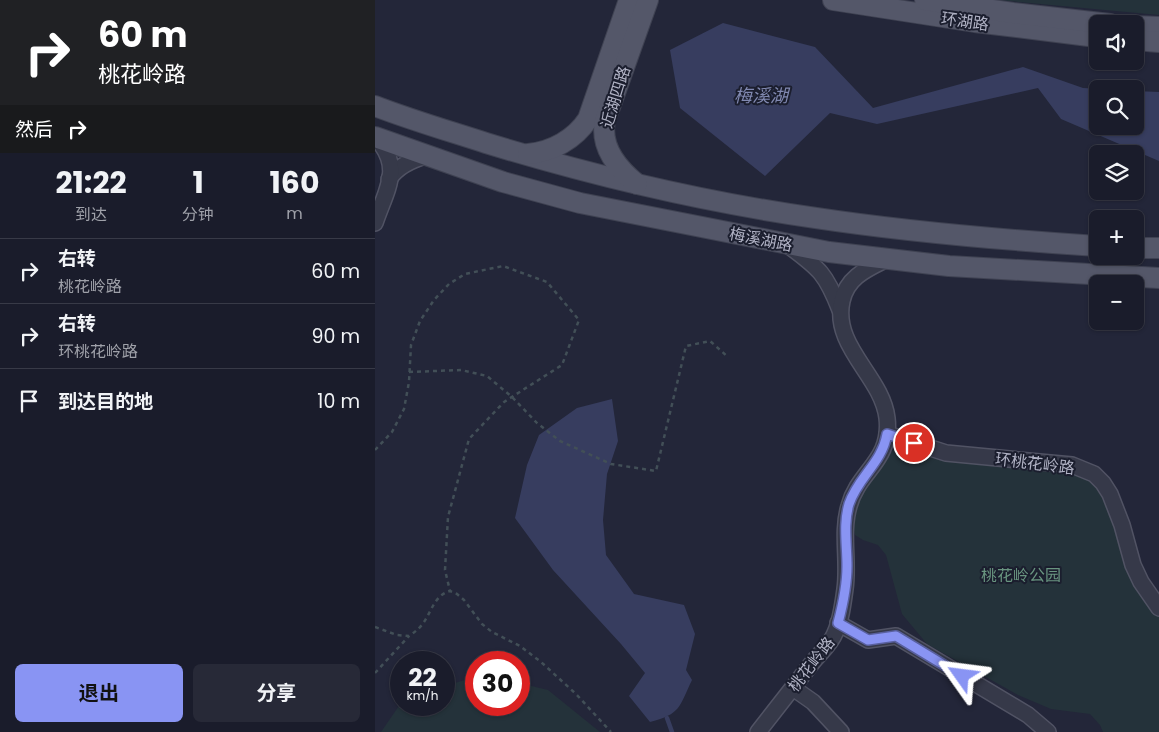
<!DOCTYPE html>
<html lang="zh">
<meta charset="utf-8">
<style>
:root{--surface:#1a1c2b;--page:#272937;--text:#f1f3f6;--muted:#9fa1a9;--line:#383a47;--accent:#8994f3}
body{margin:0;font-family:Poppins,"Noto Sans SC",sans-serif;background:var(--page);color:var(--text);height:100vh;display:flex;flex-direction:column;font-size:19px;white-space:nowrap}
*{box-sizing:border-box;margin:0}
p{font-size:16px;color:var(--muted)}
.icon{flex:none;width:28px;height:28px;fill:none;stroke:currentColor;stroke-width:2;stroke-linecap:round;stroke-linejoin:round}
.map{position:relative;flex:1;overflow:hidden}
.details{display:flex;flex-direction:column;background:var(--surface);width:375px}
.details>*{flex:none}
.guide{background:#202124;color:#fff;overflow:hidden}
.fabs{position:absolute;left:714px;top:15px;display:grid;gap:10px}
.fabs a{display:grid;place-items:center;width:55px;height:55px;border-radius:8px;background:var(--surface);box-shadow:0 1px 4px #0004,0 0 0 1px var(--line);font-size:25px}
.speed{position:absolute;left:15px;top:651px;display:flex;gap:10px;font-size:25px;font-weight:700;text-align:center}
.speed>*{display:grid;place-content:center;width:65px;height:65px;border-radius:50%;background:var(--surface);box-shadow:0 1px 4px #0004,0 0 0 1px var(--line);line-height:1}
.speed small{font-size:12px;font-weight:400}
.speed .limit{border:8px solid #d22;background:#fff;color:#111}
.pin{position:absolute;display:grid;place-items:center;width:42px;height:42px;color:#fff;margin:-21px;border:2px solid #fff;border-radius:50%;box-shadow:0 1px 5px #0007}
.me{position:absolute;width:55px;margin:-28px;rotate:301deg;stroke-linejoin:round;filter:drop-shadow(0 0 4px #0008)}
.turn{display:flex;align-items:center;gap:18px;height:105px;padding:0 15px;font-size:22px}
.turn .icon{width:65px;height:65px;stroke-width:2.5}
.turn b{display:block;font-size:35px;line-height:42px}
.then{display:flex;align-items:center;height:48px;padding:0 15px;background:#0003;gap:10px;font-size:19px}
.eta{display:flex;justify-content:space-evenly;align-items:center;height:85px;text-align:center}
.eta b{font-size:30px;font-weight:700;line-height:35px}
.primary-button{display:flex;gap:10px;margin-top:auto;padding:10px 15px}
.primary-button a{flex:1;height:58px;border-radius:8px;background:var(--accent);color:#111;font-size:20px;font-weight:700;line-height:58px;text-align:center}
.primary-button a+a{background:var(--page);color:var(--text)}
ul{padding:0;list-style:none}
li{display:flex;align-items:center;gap:15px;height:65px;padding:0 15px;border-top:1px solid var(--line)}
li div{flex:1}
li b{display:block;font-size:19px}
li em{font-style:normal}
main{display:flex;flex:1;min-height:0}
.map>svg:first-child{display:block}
</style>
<main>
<section class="details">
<div class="guide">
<div class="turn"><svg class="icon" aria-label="right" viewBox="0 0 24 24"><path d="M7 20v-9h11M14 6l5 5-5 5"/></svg><div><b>60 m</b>桃花岭路</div></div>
<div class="then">然后<svg class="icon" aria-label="right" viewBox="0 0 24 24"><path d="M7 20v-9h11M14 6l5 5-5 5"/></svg></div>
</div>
<div class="eta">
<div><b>21:22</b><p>到达</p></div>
<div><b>1</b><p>分钟</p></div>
<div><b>160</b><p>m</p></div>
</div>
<ul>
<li><svg class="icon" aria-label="right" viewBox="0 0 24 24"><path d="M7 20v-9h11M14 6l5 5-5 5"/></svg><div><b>右转</b><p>桃花岭路</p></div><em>60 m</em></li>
<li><svg class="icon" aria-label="right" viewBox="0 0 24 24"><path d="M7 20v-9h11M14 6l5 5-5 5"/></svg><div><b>右转</b><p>环桃花岭路</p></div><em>90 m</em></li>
<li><svg class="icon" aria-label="arrive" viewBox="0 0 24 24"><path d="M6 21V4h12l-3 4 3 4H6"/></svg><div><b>到达目的地</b></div><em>10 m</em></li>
</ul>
<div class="primary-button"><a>退出</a><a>分享</a></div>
</section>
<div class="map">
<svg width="784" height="732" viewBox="0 0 784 732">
<rect width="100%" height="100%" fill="#232639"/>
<!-- green -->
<g fill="#24323a">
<polygon points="623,0 784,0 784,15"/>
<polygon points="532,446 577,460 687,472 715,478 726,491 784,614 784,732 728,732 725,725 715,714 676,709 643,695 552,644 527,614 511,555 503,545 488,540 480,535 478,527 484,499 496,479 518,450"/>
<polygon points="101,677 101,705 144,705 144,683 173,690 225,732 6,732 26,703 26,705 69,705 69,686"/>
</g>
<!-- water -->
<g fill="#373d5f">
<polygon points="348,23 440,47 498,108 648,67 708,88 728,89 722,89 722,126 760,126 760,91 784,92 784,161 686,119 663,88 502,124 455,113 390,176 305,108 295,50"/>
<path d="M 237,399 L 243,441 L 232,474 L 228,520 L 231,555 L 259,594 L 309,605 L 320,634 L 311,670 L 317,680 C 304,707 306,714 275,722 L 254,696 L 270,673 L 246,644 L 178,570 L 140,518 L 152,465 L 164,435 L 202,408 Z"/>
</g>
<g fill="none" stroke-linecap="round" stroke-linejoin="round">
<!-- stream -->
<polyline stroke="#373d5f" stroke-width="4.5" points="292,718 297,732"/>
<!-- minor casing -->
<g stroke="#515364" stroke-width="18">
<g id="minor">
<path d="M 14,179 C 23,166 36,160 51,156"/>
<path d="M 0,223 C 11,190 29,167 0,137"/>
<path d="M 414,246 C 445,269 451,274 465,310"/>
<polyline points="512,434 571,453 697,465 719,474 728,483 735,494 747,525 758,565 766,582 784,608"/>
<polyline points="463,623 493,640 521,636 653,715 673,732"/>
<polyline points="418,688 438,702 466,732"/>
<path d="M 383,732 C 401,709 419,686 437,663 C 444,654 456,644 460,633 C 466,620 468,604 470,589 C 474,561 466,533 474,506 C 483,471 517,461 512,418 C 507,376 457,347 467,301 C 472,277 492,269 512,259"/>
</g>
</g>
<!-- major casing -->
<g stroke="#3f4252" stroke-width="22">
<g id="major">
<polyline points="458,0 600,22 722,37"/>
<polyline points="550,0 638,13 735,24"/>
<polyline points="760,26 784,27"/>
<polyline points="760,40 784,42"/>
<path d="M 0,106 C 36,120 74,131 111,143 C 219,176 329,202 441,218 C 534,232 629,240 722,246"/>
<polyline points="0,137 128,182 205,203 454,252 574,266 784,278"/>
<path d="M 153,154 C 177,152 200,139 213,119 L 254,0"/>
<path d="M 262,184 C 242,168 225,147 230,121 L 273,0"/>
<polyline points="760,248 784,248"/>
</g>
</g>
<!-- path -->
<g stroke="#424f57" stroke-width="2.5" stroke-dasharray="4 4" stroke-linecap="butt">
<polyline points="34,372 86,370 112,376 137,397 162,423 185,441 236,464 281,471 311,346 335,341 353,357"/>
<polyline points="0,450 17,432 29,409 34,382 36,345 45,321 59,300 74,284 90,274 128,266 172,282 204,320 187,365 129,402 94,439 73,517 70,570 75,591"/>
<path d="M 0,627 L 22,635 L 34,636 C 40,632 45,628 49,622 C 57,610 60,595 75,591 L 82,594 L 89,600 L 107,624 L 117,632 L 145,646 L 166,662 L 201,694 L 236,732"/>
<polyline points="0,673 34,636"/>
</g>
<!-- minor -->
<use href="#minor" stroke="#363949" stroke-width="15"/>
<!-- major -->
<use href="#major" stroke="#545769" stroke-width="20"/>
</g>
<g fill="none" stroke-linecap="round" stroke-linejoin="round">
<!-- route casing -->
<g stroke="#59609e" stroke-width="12">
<path id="route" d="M 539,443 L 512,434 C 507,463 483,477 474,504 C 468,524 472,545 472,566 C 472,585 468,604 463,623 L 493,640 L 521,636 L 587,676"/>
</g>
<!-- route -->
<use href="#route" stroke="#8994f3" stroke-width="9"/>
</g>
<g text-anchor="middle" stroke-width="4" stroke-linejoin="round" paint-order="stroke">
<!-- street labels -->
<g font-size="16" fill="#b1b3c5" stroke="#1b1e2e">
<text transform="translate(590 21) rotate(8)" y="6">环湖路</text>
<text transform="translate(240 97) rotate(-73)" y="6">近湖四路</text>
<text transform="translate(386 239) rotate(11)" y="6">梅溪湖路</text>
<text transform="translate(660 463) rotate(7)" y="6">环桃花岭路</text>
<text transform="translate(436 664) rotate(-52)" y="6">桃花岭路</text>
</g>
<!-- park labels -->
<g font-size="16" fill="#699580" stroke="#1b1e2e">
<text x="646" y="581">桃花岭公园</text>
</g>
<!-- water labels -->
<g font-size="18" font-style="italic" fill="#8189b1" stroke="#1b1e2e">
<text x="386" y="102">梅溪湖</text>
</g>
</g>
</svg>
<div class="fabs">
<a><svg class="icon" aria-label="sound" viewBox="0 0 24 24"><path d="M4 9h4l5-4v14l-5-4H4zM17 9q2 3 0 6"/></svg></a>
<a><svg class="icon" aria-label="search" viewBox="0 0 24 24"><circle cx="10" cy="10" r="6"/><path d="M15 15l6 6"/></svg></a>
<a><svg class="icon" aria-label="layers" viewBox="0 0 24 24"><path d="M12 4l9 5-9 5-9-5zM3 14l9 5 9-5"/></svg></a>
<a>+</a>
<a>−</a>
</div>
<div class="speed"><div>22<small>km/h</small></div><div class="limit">30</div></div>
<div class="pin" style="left:539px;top:443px;background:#d93025"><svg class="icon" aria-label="arrive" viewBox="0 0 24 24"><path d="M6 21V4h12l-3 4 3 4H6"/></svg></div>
<svg class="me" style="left:587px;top:676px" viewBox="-20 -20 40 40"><path d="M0-17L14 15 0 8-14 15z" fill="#8994f3" stroke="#fff" stroke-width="4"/></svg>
</div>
</main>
